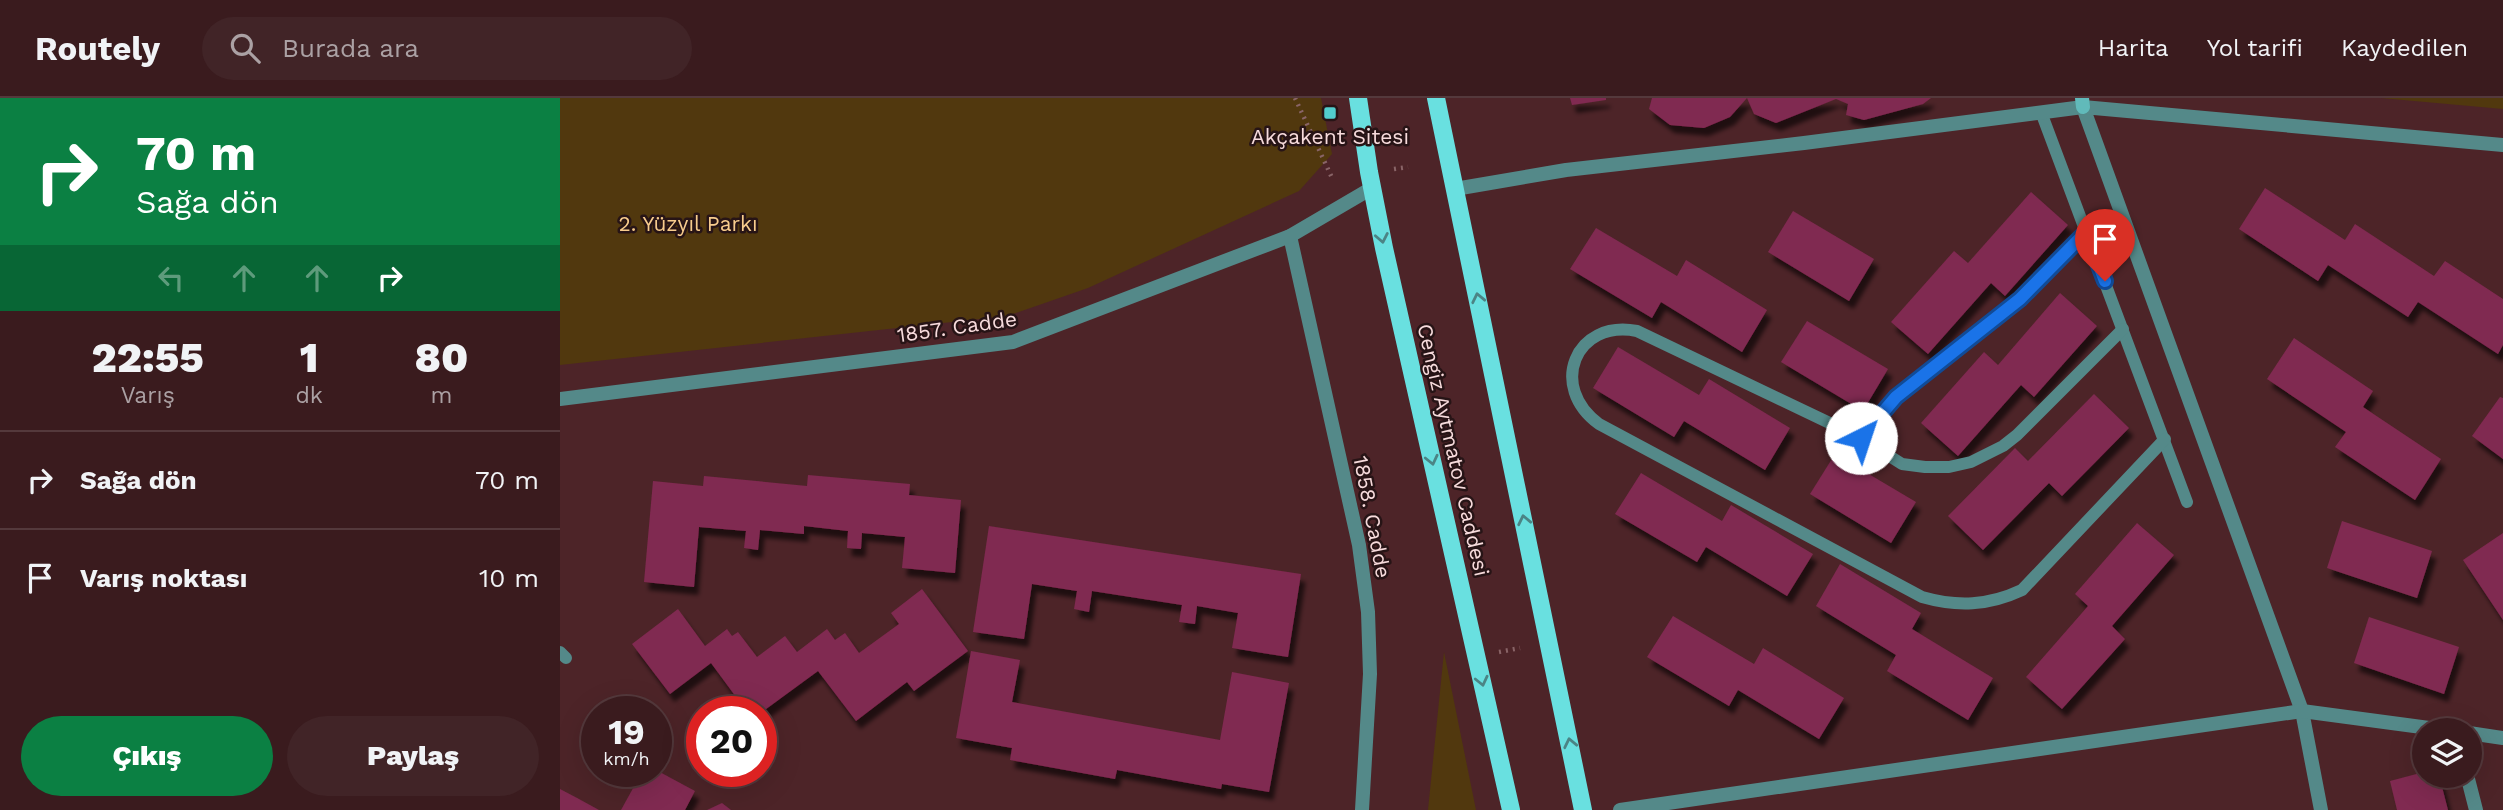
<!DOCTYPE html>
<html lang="tr">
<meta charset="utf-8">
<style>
:root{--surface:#3a1b1e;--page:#412427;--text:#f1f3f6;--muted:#aba1a4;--line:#54393c;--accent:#0b8043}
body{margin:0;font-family:"Work Sans",sans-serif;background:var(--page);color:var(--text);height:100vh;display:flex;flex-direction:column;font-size:26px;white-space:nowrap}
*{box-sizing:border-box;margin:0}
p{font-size:23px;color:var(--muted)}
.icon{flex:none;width:38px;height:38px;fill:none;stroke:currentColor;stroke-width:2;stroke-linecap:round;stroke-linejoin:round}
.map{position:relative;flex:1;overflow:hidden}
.side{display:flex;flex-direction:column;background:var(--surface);width:560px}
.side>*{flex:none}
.guide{background:#0b8043;color:#fff;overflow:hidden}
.fabs{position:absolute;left:1852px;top:620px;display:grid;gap:14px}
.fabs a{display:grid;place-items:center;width:70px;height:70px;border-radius:50%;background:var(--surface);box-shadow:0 7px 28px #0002,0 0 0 2px var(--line);font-size:35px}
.speed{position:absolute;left:21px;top:598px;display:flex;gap:14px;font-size:35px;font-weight:700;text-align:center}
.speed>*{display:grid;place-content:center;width:91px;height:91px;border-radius:50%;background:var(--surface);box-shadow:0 7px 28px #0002,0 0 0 2px var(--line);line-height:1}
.speed small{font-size:18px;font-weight:400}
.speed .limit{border:10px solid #d22;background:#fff;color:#111}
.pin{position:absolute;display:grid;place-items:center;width:60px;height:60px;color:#fff;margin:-72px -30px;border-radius:50% 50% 50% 0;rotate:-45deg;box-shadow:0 0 7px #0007}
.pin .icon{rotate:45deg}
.me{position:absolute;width:77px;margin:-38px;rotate:41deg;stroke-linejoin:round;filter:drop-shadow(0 0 5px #0008)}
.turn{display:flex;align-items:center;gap:24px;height:147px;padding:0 21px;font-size:32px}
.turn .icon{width:91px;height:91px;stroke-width:2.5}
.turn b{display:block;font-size:49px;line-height:60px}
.lanes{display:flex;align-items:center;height:66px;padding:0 21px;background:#0003;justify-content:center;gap:35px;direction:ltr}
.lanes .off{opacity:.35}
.eta{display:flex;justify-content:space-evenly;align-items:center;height:119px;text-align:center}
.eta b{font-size:42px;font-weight:800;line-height:49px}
.primary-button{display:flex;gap:14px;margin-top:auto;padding:14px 21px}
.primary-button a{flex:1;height:80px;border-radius:42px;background:var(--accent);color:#fff;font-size:28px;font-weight:800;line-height:80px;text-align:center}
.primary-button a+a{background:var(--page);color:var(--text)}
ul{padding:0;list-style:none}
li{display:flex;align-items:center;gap:21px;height:98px;padding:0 21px;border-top:2px solid var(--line)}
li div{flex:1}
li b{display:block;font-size:26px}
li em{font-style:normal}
header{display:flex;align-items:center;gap:42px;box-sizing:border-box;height:98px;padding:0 35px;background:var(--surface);border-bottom:2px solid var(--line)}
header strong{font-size:33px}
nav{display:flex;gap:38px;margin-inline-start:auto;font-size:24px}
.search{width:490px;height:63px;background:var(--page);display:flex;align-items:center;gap:18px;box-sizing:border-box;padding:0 24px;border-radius:38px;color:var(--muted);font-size:26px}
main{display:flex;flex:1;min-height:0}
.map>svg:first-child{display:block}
</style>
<header>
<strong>Routely</strong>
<div class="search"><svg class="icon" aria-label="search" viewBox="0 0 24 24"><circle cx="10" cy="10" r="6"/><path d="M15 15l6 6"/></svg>Burada ara</div>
<nav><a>Harita</a><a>Yol tarifi</a><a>Kaydedilen</a></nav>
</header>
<main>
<section class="side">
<div class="guide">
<div class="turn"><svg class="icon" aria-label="right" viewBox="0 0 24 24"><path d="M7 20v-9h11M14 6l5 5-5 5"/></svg><div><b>70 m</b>Sağa dön</div></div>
<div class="lanes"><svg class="icon off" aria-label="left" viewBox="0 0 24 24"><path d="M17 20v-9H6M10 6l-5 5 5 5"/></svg><svg class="icon off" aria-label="ahead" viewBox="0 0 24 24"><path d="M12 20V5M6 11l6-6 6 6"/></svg><svg class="icon off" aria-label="ahead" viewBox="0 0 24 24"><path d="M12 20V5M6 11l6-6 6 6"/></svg><svg class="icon" aria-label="right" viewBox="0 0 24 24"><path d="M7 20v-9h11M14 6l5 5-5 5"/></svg></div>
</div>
<div class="eta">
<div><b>22:55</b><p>Varış</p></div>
<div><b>1</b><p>dk</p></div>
<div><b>80</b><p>m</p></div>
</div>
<ul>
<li><svg class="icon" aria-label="right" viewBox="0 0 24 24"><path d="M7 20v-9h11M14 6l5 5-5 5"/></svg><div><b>Sağa dön</b></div><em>70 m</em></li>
<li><svg class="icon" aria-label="arrive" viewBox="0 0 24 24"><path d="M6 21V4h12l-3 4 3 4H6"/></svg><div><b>Varış noktası</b></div><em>10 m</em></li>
</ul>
<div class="primary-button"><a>Çıkış</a><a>Paylaş</a></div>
</section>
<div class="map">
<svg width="1943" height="712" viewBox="0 0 1943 712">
<defs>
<filter id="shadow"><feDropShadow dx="4.5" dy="8" stdDeviation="2" flood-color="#0009"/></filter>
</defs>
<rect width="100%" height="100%" fill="#4d2428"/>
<!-- green -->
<g fill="#51380e">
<polygon points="0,0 761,0 772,56 739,93 528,190 447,218 0,267"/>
<polygon points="1821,0 1943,0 1943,11"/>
<polygon points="884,554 916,712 868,712"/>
</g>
<!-- building -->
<g fill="#802951" filter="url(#shadow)">
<polygon points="1010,0 1046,0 1046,2 1012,7"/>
<polygon points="1092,0 1187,0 1170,19 1144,30 1110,27 1089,11"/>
<polygon points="1187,0 1371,0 1363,6 1304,22 1286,17 1288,6 1276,1 1216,25 1194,16"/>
<polygon points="1705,90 1785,142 1795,126 1874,178 1885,163 1943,201 1943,247 1938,256 1858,204 1848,219 1768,167 1758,183 1679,131"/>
<polygon points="1471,94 1508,127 1445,198 1431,185 1368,256 1331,224 1394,153 1408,165"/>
<polygon points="1233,113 1314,161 1289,203 1208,154"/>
<polygon points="1036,130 1117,178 1126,162 1207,212 1182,254 1101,204 1092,220 1010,171"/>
<polygon points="1500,195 1537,228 1474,299 1461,287 1398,358 1361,325 1424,254 1438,267"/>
<polygon points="1247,223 1328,271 1303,313 1221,264"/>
<polygon points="1734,240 1813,293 1803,309 1881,361 1855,402 1775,349 1786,334 1707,281"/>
<polygon points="1058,249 1139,297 1149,281 1230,330 1205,372 1124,323 1114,339 1033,290"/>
<polygon points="1534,296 1569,330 1502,398 1489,385 1423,452 1388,418 1455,350 1468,363"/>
<polygon points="1940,299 1943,300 1943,361 1912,338"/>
<polygon points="1275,356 1356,404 1331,445 1250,396"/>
<polygon points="1081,375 1162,423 1171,407 1253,456 1227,498 1146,449 1137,464 1055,416"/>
<polygon points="248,377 350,386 349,397 401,402 395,475 342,470 345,439 302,435 301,451 287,450 288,433 244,428 244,436 200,432 198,452 184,450 186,433 139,429 134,489 84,484 93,383 143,388 144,378 247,388"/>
<polygon points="1782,423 1872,453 1857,500 1767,470"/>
<polygon points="1577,425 1614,457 1552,528 1565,541 1502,611 1466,579 1528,508 1515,496"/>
<polygon points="429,428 741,476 728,559 672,550 678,515 637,508 635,526 619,524 622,507 532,493 529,514 514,511 517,493 472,486 464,541 413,534"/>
<polygon points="1943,435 1943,522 1903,462"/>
<polygon points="1280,466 1361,515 1352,531 1433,580 1408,622 1327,573 1336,557 1256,508"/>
<polygon points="362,491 408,553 354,593 347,584 296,623 258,573 202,614 187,614 151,565 110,596 72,546 118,511 145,548 167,531 172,538 178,534 197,559 225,538 237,554 267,531 275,542 285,535 299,555 339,526 331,515"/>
<polygon points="1113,518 1194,566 1203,550 1284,600 1259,641 1178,592 1169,608 1087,559"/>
<polygon points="1809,519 1899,549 1884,596 1794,565"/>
<polygon points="411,553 460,562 452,604 660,642 672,574 729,585 709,694 662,686 661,691 557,672 555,681 450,662 452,650 396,640"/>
<polygon points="96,672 135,693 125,712 61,712 82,674 96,674"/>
<polygon points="1864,674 1864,677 1879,677 1888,712 1837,712 1830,683"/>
<polygon points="0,691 19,701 39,712 0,712"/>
<polygon points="162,705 171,712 147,712"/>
</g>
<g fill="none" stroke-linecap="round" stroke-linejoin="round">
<!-- path -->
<g stroke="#896467" stroke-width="4.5" stroke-dasharray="2 5" stroke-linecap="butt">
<polyline points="735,0 773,82"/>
<polyline points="834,71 848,69"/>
<polyline points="939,554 960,550"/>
</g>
<!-- lane -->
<g stroke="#548989" stroke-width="12">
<polyline points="1481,14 1627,404"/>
<path d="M 1563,231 L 1457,337 L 1443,348 L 1411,364 L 1389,369 L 1365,369 L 1342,366 L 1301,340 L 1077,233 C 1015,221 988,289 1039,326 L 1362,499 C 1397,509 1428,508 1462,492 L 1605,341"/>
<polyline points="1301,340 1336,299 1460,201 1526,134"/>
<polyline points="0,554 6,560"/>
</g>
<!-- street -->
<g stroke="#548989" stroke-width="14">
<polyline points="1523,9 1742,613 1761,712"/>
<polyline points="895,91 1006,72 1244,45 1523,9 1943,47"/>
<polyline points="730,138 799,447 808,514 810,576 802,712"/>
<polyline points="0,301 453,244 730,138 812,90"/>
<polyline points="1909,635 1943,640"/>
<polyline points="1907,677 1916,712"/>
<polyline points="1060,712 1742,613 1884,632"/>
</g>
<!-- secondary -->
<polyline stroke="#61baba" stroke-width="14" points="1522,0 1523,9"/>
<!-- primary -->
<g stroke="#69e0e0" stroke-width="18">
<polyline points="798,0 809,74 824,150 951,712"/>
<polyline points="876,0 1023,712"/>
</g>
</g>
<!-- one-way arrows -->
<defs><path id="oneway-chevron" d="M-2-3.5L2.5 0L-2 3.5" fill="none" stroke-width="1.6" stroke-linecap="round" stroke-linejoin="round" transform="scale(1.75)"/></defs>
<g stroke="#4b8485">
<use href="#oneway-chevron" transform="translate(822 140) rotate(79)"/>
<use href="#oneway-chevron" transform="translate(918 200) rotate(-102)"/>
<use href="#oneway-chevron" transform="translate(872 362) rotate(77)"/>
<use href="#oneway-chevron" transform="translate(964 422) rotate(-102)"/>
<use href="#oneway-chevron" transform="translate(922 583) rotate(77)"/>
<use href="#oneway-chevron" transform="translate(1010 645) rotate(-102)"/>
</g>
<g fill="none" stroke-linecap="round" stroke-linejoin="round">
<!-- route casing -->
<g stroke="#114b97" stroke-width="18">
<polyline id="route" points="1301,340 1336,299 1460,201 1526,134 1545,183"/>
</g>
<!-- route -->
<use href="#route" stroke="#1a73e8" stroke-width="12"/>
</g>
<!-- markers -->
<rect fill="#52cdcd" stroke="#271416" stroke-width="2.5" x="763" y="8" width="14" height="14" rx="3.5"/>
<g text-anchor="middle" stroke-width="5" stroke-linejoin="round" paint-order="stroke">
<!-- poi labels -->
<g font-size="21" fill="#f7dbdc" stroke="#271416">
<text x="770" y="46">Akçakent Sitesi</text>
</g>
<!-- park labels -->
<g font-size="21" fill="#f8cc8d" stroke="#271416">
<text x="128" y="133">2. Yüzyıl Parkı</text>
</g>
<!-- street labels -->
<g font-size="21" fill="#f7dbdc" stroke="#271416">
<text transform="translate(397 229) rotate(-8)" y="7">1857. Cadde</text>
<text transform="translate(893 352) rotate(77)" y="7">Cengiz Aytmatov Caddesi</text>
<text transform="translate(812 419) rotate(79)" y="7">1858. Cadde</text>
</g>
</g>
</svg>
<div class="fabs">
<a><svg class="icon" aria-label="layers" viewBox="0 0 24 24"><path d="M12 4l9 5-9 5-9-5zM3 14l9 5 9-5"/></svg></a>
</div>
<div class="speed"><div>19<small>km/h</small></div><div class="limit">20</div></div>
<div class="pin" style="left:1545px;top:183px;background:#d93025"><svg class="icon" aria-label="arrive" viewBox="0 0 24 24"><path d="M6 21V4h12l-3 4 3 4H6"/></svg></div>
<svg class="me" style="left:1301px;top:340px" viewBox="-20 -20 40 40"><circle r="19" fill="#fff"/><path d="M0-13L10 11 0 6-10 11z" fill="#1a73e8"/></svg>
</div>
</main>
